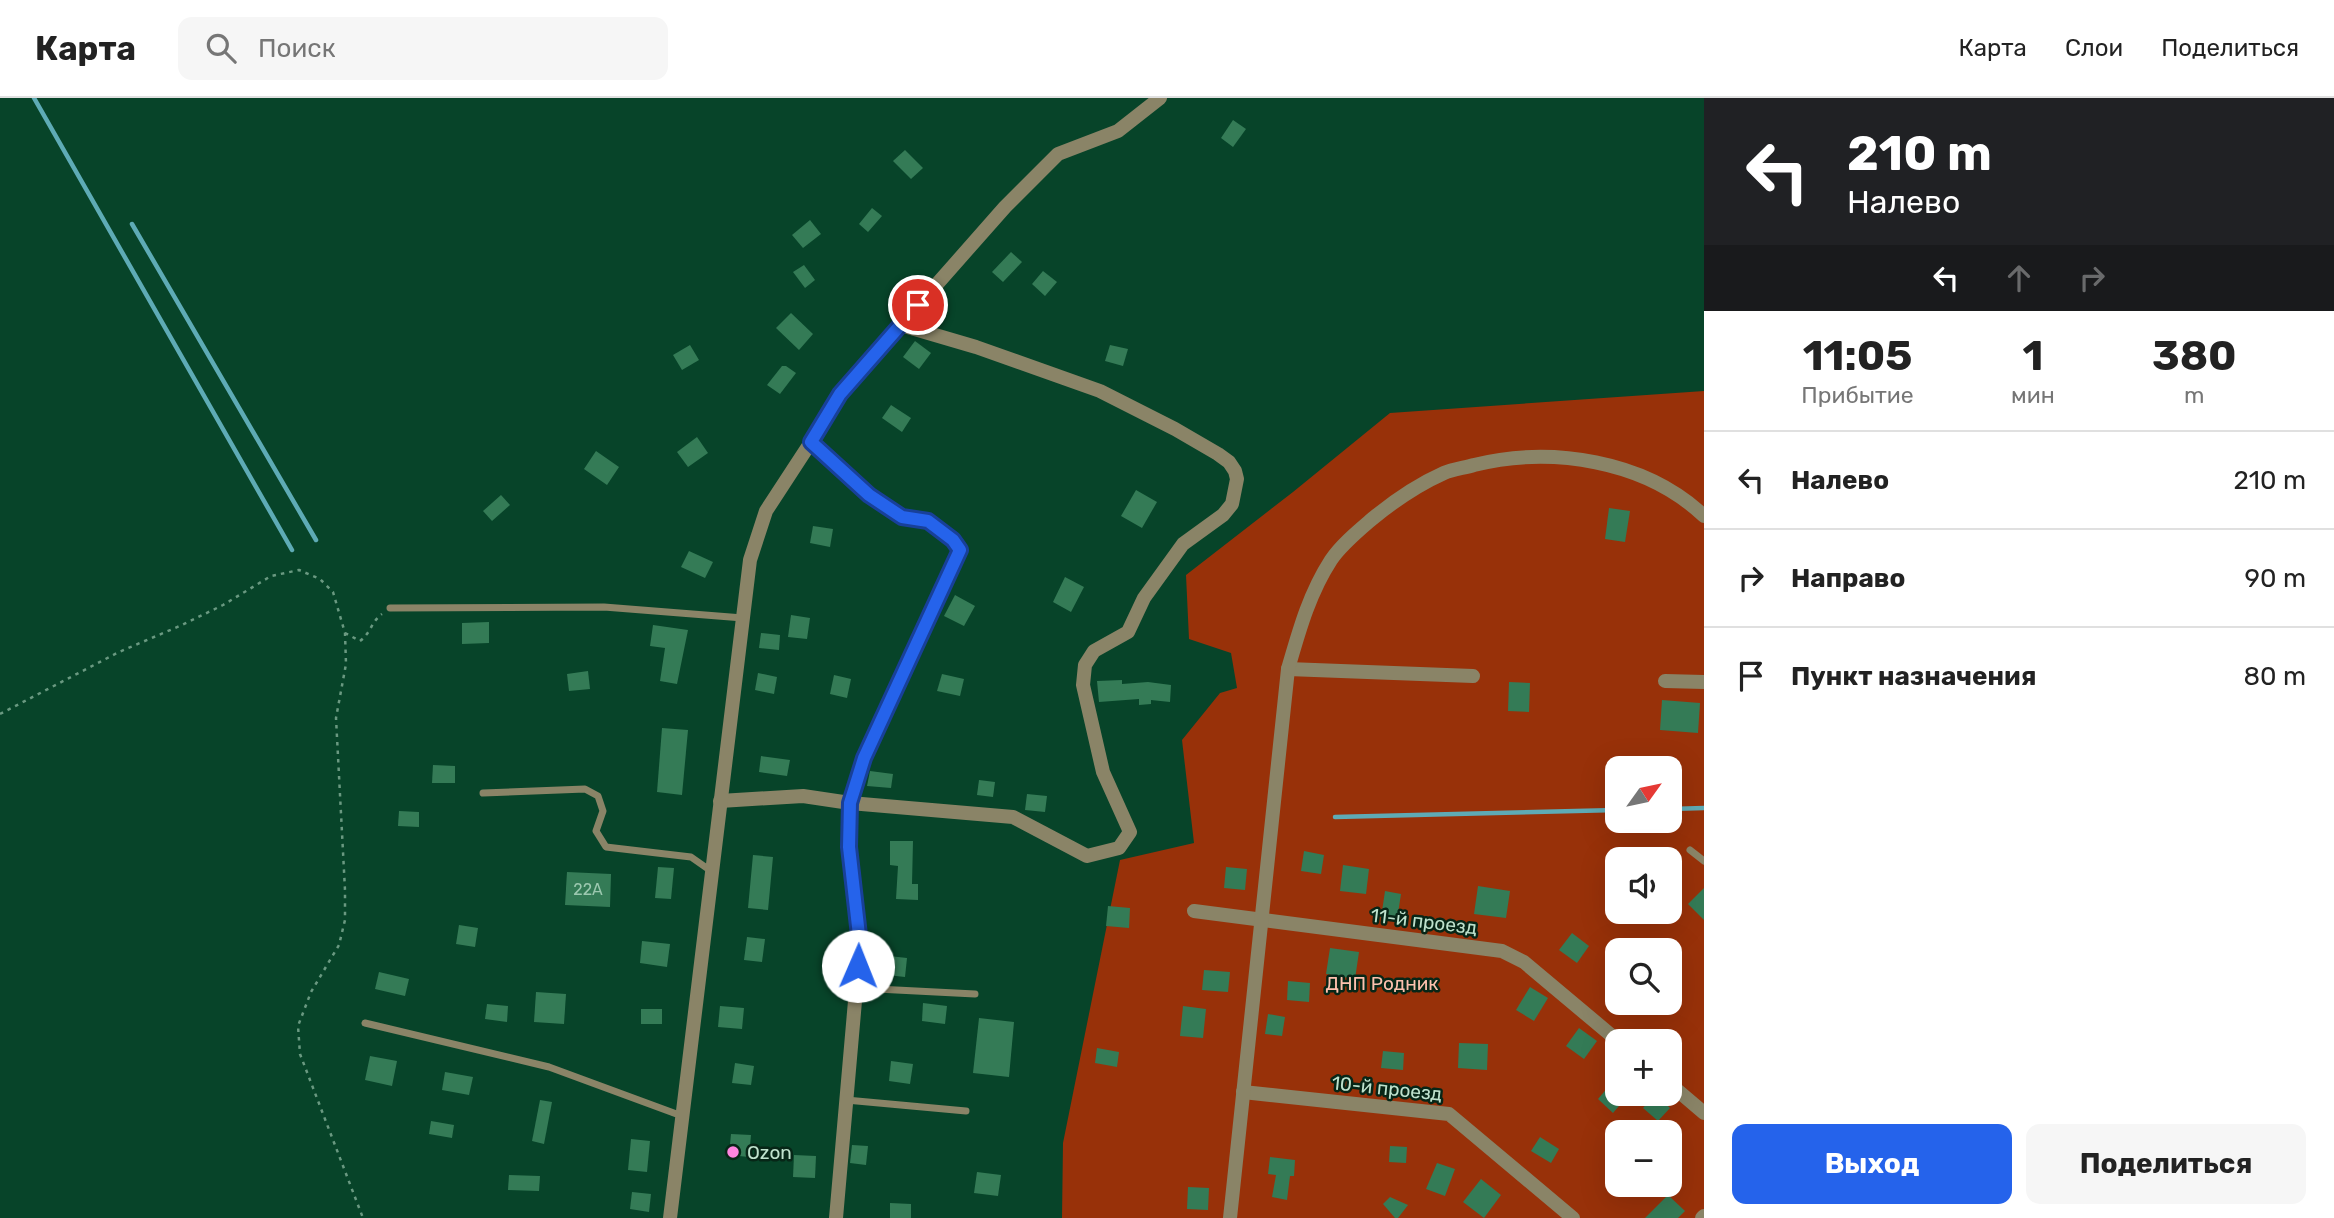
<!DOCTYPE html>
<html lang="ru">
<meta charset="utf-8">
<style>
:root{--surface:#fff;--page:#f6f6f6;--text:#222;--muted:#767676;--line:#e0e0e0;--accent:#2563eb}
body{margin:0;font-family:Rubik,sans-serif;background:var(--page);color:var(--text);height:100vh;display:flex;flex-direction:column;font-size:26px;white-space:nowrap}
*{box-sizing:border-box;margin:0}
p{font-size:23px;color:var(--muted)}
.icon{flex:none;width:38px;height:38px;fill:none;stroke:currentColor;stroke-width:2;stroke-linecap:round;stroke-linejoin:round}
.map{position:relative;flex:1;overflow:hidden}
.details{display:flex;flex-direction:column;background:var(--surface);width:630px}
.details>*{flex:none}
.guide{background:#202124;color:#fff;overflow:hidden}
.needle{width:46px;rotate:57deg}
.tools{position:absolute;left:1605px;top:658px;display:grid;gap:14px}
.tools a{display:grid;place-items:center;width:77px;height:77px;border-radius:14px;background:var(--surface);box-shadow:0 7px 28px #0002;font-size:35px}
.pin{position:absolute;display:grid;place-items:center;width:60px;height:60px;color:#fff;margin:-30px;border:4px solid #fff;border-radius:50%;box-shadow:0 2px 7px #0007}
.me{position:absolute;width:77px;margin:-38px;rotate:1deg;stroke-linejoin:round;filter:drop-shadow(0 0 5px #0008)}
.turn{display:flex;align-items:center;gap:24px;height:147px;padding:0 28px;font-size:32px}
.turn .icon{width:91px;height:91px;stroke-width:2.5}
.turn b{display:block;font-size:49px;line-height:60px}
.lanes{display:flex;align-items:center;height:66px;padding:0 28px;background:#0003;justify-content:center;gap:35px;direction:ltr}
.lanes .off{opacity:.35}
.eta{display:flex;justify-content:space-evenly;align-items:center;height:119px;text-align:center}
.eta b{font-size:42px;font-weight:700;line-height:49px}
.cta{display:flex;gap:14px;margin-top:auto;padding:14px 28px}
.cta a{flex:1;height:80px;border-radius:14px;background:var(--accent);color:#fff;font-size:28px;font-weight:700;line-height:80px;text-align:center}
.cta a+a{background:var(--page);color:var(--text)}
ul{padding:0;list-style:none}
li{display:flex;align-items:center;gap:21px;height:98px;padding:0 28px;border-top:2px solid var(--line)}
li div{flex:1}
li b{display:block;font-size:26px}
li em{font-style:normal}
header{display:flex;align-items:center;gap:42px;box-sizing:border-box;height:98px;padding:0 35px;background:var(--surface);border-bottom:2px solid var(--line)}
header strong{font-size:33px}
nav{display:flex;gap:38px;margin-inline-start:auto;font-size:24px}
.search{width:490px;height:63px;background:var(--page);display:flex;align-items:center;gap:18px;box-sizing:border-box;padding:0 24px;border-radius:14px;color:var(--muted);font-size:26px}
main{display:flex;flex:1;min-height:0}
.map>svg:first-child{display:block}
</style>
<header>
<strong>Карта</strong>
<div class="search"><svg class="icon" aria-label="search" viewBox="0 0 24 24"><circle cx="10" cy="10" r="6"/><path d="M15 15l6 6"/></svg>Поиск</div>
<nav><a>Карта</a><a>Слои</a><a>Поделиться</a></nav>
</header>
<main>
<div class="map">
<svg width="1704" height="1120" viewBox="0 0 1704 1120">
<rect width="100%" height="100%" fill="#074429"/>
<!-- green -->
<path fill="#983109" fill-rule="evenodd" d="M 1704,293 L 1704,1120 L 1062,1120 L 1063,1045 L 1120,762 L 1194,745 L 1182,642 L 1220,595 L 1237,590 L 1231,555 L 1189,541 L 1186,477 L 1293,394 L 1390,315 ZM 1617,670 L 1670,670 L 1670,723 L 1617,723 ZM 1617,761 L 1670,761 L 1670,814 L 1617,814 ZM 1617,852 L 1670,852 L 1670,905 L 1617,905 ZM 1617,943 L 1670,943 L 1670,996 L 1617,996 ZM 1617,1034 L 1670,1034 L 1670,1087 L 1617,1087 Z"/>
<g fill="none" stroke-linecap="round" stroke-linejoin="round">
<!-- stream -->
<g stroke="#5eabb5" stroke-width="4.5">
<polyline points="34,0 292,452"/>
<polyline points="132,126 316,442"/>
<polyline points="1670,711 1704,710"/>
<polyline points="1335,719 1617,712"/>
</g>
</g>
<!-- building -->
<g fill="#347b56">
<polygon points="1233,22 1246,31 1233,49 1221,40"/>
<polygon points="905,52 923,70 911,81 893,63"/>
<polygon points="872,110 882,118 868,134 859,126"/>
<polygon points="810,122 821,136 803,150 792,137"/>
<polygon points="1011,154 1022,164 1003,184 992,174"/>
<polygon points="804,167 815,182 805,190 793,174"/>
<polygon points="1043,173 1057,184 1045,198 1032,186"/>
<polygon points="791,215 813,236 799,252 776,230"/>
<polygon points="915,243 931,255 919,271 903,259"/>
<polygon points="690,247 699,262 682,272 673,257"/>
<polygon points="1110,247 1128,251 1123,268 1105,263"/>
<polygon points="782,268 786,268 796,275 780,296 767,287"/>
<polygon points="891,307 911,320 902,334 882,320"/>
<polygon points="697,339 708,355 688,369 677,354"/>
<polygon points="596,353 619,369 607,387 584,371"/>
<polygon points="1136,392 1157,404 1142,430 1121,418"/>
<polygon points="501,397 510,407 492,423 483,413"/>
<polygon points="1609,410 1630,413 1625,444 1605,441"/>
<polygon points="813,428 833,431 830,449 810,445"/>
<polygon points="689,453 713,464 705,480 681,469"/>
<polygon points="1065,479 1084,489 1071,514 1053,504"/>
<polygon points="955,497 975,508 964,528 944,518"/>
<polygon points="791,517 810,520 807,541 788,539"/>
<polygon points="489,524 489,545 462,546 462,525"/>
<polygon points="653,527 688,532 677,586 660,583 665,550 650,548"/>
<polygon points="761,535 780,537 779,552 759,550"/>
<polygon points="588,573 590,591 569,593 567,576"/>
<polygon points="758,575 777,579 774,596 755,592"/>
<polygon points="942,576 964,581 960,598 937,593"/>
<polygon points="834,577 851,581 847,600 830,596"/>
<polygon points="1122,582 1122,586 1148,584 1171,587 1170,604 1151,602 1151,606 1139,607 1139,601 1099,604 1097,583"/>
<polygon points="1509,584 1530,585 1529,614 1508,613"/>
<polygon points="1662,602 1700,605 1698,635 1660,632"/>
<polygon points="662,630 688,632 682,697 657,694"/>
<polygon points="761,658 790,662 787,678 759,674"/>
<polygon points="433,667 455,668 455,685 432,685"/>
<polygon points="870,673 893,676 891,690 867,688"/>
<polygon points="979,682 995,684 993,699 977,697"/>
<polygon points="1027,696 1047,698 1045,714 1025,712"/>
<polygon points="399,713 419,714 419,729 398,728"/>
<polygon points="890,743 913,743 912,786 918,786 918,802 896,801 898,768 890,767"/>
<polygon points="1304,753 1324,757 1321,776 1301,773"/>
<polygon points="753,757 773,759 768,812 748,810"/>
<polygon points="1343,767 1369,771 1366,796 1340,793"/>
<polygon points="658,769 674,770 671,801 655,800"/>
<polygon points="1226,769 1247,771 1245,792 1224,790"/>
<polygon points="567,774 611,776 610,809 565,807"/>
<polygon points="1478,788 1510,793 1506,820 1474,816"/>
<polygon points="1704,790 1704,822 1688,806"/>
<polygon points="1385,793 1401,796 1397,822 1381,820"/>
<polygon points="1108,808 1130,810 1129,830 1106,828"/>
<polygon points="459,827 478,830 475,849 456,846"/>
<polygon points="1572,835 1589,848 1577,865 1559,852"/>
<polygon points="747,839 765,841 762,864 744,862"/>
<polygon points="642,843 670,846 667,869 640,865"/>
<polygon points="1330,850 1359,854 1355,881 1326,876"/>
<polygon points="889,858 907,860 905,879 887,877"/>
<polygon points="1204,872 1230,874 1228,894 1202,892"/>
<polygon points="379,874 409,881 405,898 375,891"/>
<polygon points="1288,883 1310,885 1309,904 1287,902"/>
<polygon points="1530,889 1548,900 1534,923 1516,912"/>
<polygon points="536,894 566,896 564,926 534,924"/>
<polygon points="923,905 947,908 945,926 922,923"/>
<polygon points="487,906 508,908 507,924 485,921"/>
<polygon points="720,908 744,910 742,931 718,929"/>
<polygon points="1183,908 1206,911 1203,940 1180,938"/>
<rect x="641" y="911" width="21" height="15"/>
<polygon points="1268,916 1285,919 1282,938 1265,936"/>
<polygon points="979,920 1014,924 1009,979 973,975"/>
<polygon points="1579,930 1597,943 1584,961 1566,948"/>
<polygon points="1459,945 1488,946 1487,972 1458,970"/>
<polygon points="1097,950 1119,954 1117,969 1095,965"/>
<polygon points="1383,953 1404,955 1403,972 1381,970"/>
<polygon points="370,958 397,963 392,988 365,982"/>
<polygon points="891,963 913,966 910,986 889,983"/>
<polygon points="735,965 754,968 751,987 732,985"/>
<polygon points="445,974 473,979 469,997 442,992"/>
<polygon points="1609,988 1625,1001 1613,1015 1598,1001"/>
<polygon points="1655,996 1670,1010 1658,1023 1643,1010"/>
<polygon points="540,1002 552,1004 544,1046 532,1043"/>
<polygon points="431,1023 454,1027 452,1040 429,1036"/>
<polygon points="731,1036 751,1037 749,1059 729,1057"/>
<polygon points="1540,1039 1559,1051 1551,1065 1531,1053"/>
<polygon points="631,1041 650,1043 647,1074 628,1072"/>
<polygon points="852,1047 868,1048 866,1067 850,1065"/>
<polygon points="1390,1048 1407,1049 1406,1065 1389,1064"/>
<polygon points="794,1057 816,1058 815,1080 793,1079"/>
<polygon points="1270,1059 1295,1062 1294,1078 1290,1078 1287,1102 1272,1099 1276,1077 1268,1076"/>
<polygon points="1437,1065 1455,1071 1445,1098 1426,1091"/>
<polygon points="977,1074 1001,1077 998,1098 974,1095"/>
<polygon points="509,1077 540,1078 539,1093 508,1092"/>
<polygon points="1481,1081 1501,1097 1484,1120 1463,1104"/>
<polygon points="1188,1089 1209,1090 1208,1112 1187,1111"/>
<polygon points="632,1094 651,1096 649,1114 630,1111"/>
<polygon points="1668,1097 1685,1113 1678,1120 1645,1120"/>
<polygon points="1390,1099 1408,1107 1398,1120 1395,1120 1383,1106"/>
<polygon points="890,1105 911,1106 911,1120 890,1120"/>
</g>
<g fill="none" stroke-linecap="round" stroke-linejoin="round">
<!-- path -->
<g stroke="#6a9981" stroke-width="2.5" stroke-dasharray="3.5 5" stroke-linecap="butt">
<path d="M 345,535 L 360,543 C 371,535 371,524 382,516"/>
<polyline points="0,616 119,554 182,527 223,507 271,478 299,472 320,481 333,494 345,535 346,566 336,620 345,792 345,822 339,847 311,894 298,928 300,956 363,1120"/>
</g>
<!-- lane -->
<g stroke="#8a8467" stroke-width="7">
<polyline points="390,510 604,509 743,520"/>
<polyline points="483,695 585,691 598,698 603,713 596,733 606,749 691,759 711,773"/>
<polyline points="1690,752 1704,763"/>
<polyline points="857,890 975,896"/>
<polyline points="365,925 549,969 682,1018"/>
<polyline points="846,1002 966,1013"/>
</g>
<!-- street -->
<g stroke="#8a8467" stroke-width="14">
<polyline points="811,344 869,396 902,419 928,423 953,442 960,452 864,660 850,705 849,749 860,846 836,1120"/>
<polyline points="1288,571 1473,578"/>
<polyline points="1665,583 1704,584"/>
<polyline points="720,703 803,698 850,705 1013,719 1087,758 1119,750 1130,734 1103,674 1083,587 1085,567 1094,553 1128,534 1144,500 1183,446 1223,417 1232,406 1237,381 1235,373 1229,364 1218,356 1175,331 1100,293 976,249 901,227"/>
<polyline points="1194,813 1502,853 1524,864 1618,943"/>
<polyline points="1670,986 1704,1015"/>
<polyline points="1243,994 1449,1016 1573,1120"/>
<polyline points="670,1120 750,462 766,413 811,344 840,296 1005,109 1058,56 1118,33 1160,0"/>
<path d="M 1230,1120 L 1288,571 C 1299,533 1309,496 1331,462 C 1341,447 1358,433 1372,421 C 1394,403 1417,387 1444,375 C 1453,371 1464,370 1474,367 C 1551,348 1645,362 1704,418"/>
<polyline points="1702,1120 1704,1118"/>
</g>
</g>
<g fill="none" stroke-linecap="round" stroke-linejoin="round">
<!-- route casing -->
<g stroke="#184099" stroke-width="18">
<polyline id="route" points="858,868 860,846 849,749 850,705 864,660 960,452 953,442 928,423 902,419 869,397 811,344 840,296 918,207"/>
</g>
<!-- route -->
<use href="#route" stroke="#2563eb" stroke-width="12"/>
</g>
<!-- markers -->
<circle fill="#ff85df" stroke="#072617" stroke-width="2.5" cx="733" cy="1054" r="7"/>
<g text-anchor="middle" stroke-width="5" stroke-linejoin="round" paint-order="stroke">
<!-- number labels -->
<g font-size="16" fill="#9cc8af">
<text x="588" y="797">22А</text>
</g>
<!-- street labels -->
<g font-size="19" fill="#bfe2cd" stroke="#072617">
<text transform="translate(1424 823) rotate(7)" y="7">11-й проезд</text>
<text transform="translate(1387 990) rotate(6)" y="7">10-й проезд</text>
</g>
<!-- park labels -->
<g font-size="19" fill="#fdc1ae" stroke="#072617">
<text x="1382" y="892">ДНП Родник</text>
</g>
<!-- poi labels -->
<g font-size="19" fill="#bfe2cd" stroke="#072617" text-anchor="start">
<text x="747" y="1061">Ozon</text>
</g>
</g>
</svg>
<div class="tools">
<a><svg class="needle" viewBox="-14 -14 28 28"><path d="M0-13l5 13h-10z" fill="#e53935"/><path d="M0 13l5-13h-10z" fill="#767676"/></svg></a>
<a><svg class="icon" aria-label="sound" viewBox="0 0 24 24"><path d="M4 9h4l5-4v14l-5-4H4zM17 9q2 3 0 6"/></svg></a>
<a><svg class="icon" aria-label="search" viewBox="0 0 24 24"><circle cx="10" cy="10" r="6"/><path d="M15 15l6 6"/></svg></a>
<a>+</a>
<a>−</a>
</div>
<div class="pin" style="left:918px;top:207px;background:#d93025"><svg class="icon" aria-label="arrive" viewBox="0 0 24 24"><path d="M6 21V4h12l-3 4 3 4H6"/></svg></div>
<svg class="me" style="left:858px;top:868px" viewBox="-20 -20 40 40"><circle r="19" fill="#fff"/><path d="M0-13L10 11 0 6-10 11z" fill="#2563eb"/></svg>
</div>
<section class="details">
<div class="guide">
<div class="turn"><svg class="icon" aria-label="left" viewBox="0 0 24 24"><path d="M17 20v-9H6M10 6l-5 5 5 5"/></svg><div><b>210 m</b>Налево</div></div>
<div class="lanes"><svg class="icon" aria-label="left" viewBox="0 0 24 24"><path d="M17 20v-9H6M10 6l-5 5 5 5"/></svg><svg class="icon off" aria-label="ahead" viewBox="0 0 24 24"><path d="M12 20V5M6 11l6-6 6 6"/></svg><svg class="icon off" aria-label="right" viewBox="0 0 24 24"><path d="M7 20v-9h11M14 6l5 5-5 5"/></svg></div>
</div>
<div class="eta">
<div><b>11:05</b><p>Прибытие</p></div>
<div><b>1</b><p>мин</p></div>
<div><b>380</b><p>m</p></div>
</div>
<ul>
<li><svg class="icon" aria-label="left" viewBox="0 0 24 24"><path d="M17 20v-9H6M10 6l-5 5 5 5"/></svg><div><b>Налево</b></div><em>210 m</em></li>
<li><svg class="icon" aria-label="right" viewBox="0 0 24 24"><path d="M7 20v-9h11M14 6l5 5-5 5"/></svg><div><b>Направо</b></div><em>90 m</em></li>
<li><svg class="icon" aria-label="arrive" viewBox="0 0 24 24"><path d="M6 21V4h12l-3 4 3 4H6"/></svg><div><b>Пункт назначения</b></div><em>80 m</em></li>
</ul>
<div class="cta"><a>Выход</a><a>Поделиться</a></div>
</section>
</main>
